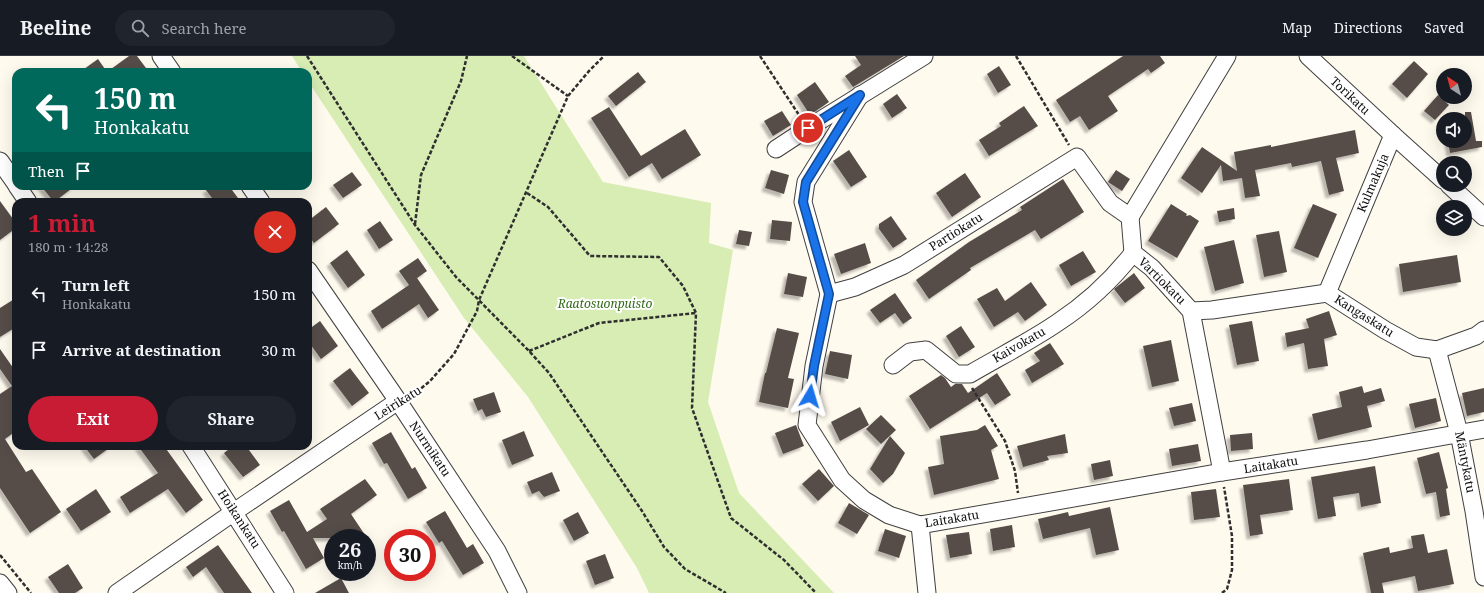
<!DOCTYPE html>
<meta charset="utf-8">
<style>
:root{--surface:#171b24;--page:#20242c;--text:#f1f3f6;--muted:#9ea1a6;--line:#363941;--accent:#c81b34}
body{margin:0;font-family:"Noto Serif",serif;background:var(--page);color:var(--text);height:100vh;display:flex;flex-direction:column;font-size:15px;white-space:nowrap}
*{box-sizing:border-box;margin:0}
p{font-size:13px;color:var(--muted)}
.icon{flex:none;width:22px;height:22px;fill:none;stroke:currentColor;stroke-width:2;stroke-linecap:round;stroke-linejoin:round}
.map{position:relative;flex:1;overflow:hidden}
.drawer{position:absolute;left:12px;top:142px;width:300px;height:252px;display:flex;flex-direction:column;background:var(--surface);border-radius:12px;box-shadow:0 4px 16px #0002}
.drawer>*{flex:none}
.guide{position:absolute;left:12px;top:12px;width:300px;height:122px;border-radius:12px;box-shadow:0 4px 16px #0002;background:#00695c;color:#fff;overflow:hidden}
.needle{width:26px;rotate:324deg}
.tools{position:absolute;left:1436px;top:12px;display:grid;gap:8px}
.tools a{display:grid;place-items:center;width:36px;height:36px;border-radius:50%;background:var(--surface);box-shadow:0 4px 16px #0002;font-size:20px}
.speed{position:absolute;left:324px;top:473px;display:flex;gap:8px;font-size:20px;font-weight:700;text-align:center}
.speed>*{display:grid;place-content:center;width:52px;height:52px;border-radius:50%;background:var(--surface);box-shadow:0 4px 16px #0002;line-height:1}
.speed small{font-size:10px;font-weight:400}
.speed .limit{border:6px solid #d22;background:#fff;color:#111}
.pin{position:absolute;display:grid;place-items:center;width:34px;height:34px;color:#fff;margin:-17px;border:2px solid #fff;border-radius:50%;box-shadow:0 1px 4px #0007}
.me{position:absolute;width:44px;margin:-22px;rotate:7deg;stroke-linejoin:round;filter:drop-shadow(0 0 3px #0008)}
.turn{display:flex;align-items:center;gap:14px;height:84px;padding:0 16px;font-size:18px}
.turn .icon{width:52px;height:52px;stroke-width:2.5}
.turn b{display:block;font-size:28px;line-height:34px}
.then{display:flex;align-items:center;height:38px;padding:0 16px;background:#0003;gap:8px;font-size:15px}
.round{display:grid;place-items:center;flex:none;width:42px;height:42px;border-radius:21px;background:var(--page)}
.headline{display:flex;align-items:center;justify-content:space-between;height:68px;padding:0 16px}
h1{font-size:24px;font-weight:700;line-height:30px;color:var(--accent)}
.primary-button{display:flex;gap:8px;margin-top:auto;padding:8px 16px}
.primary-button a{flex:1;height:46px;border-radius:24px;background:var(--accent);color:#fff;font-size:16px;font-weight:700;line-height:46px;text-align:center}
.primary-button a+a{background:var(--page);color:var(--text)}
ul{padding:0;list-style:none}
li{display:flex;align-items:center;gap:12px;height:56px;padding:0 16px}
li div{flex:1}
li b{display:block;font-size:15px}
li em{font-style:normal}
header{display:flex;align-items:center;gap:24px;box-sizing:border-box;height:56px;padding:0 20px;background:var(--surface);border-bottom:1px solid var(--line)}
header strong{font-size:19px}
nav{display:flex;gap:22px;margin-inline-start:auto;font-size:14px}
.search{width:280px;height:36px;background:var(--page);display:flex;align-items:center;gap:10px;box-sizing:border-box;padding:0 14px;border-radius:22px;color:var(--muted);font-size:15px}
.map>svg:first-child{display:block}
</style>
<header>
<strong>Beeline</strong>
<div class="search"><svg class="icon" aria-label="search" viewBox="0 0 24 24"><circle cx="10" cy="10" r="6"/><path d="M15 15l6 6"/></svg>Search here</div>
<nav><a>Map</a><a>Directions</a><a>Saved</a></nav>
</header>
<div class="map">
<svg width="1484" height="537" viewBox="0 0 1484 537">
<defs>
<filter id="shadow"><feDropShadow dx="-3.5" dy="3.5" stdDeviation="1" flood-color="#0004"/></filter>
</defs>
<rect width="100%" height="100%" fill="#fffaee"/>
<!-- green -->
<polygon fill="#d7edb4" points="292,0 524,0 603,126 711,147 709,187 733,194 708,346 739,437 834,537 649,537 637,512 528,341 464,262 308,25 308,16 302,16"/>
<!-- building -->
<g fill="#574d49" filter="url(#shadow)">
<polygon points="129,0 137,0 149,16 107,16"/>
<polygon points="855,0 904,0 853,31 845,20 861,9"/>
<polygon points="1123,0 1160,0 1165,7 1151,17 1148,13 1108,40 1118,55 1089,74 1080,60 1070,66 1056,44"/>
<polygon points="98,3 107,16 80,16"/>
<polygon points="1414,5 1428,18 1407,42 1392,28"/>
<polygon points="999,10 1011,29 998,37 987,18"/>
<polygon points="638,16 646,26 616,50 608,40"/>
<polygon points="815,26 829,46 810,59 797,39"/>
<polygon points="897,38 907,52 892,62 883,48"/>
<polygon points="1438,39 1449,49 1435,64 1424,55"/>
<polygon points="1024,50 1038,70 989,100 979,84 1001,70 999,67"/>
<polygon points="609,51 641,100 685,73 701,99 662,123 652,107 629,121 591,62"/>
<polygon points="782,55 791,69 773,80 764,65"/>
<polygon points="1465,56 1471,56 1476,85 1482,85 1482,91 1450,97 1448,85 1465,85"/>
<polygon points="1355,74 1359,97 1336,102 1344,135 1329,139 1321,105 1292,111 1291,107 1255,114 1260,140 1245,142 1242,122 1223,125 1221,109 1202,137 1181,122 1202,91 1237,115 1234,96 1271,89 1271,91"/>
<polygon points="849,94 867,121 851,131 833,105"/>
<polygon points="771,114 789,119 784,138 765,132"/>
<polygon points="1116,114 1130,123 1122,135 1108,126"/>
<polygon points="352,116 362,129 343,142 333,129"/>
<polygon points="965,117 981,141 952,161 936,137"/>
<polygon points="1063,123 1084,156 1041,183 1035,174 970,212 971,214 929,243 916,224 969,186 1022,154 1020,151"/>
<polygon points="41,130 75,130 54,146"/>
<polygon points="212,130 229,130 241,146 215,146 206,134"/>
<polygon points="0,145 16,167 16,172 0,184"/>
<polygon points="1171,148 1187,158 1186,160 1190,159 1199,165 1177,202 1148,185"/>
<polygon points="1313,148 1337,158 1318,202 1294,192"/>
<polygon points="326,151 339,168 314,187 308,179 308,165"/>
<polygon points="1234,152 1235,163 1219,166 1217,155"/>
<polygon points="891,160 907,183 893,192 879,173 879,168"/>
<polygon points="772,164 792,166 790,185 770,183"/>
<polygon points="380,165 393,184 379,193 367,174"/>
<polygon points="739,174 752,176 749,190 736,188"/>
<polygon points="1279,175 1287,216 1264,221 1256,179"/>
<polygon points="1234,184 1244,227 1215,235 1204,191"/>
<polygon points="865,187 871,207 841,218 834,198"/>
<polygon points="347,194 365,219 348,232 330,207"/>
<polygon points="1083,195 1096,216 1071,230 1059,209"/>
<polygon points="1457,199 1461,226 1403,236 1399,208"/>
<polygon points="418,202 427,215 417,222 439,254 428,262 419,248 382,273 371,255 409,229 399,215"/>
<polygon points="788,217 807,221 803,241 784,238"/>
<polygon points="1134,217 1145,232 1125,247 1114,233"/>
<polygon points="1031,226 1047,249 1025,265 1018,256 994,271 977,243 997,232 1005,245"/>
<polygon points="895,237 912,262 903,268 895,257 880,267 870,254"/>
<polygon points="16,242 16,271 0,281 0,252"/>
<polygon points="1329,255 1337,279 1324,283 1328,310 1308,313 1304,287 1287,291 1285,277 1309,272 1306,263"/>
<polygon points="320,265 338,290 321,303 308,285 308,274"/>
<polygon points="1252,265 1259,305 1237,309 1229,269"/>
<polygon points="961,270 975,291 959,301 946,280"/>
<polygon points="777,272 799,277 788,322 794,323 788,352 759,346 765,317 766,317"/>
<polygon points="1171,284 1179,325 1152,331 1143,290"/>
<polygon points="1050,287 1064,308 1032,327 1025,314 1040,305 1034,297"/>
<polygon points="0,293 16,316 16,375 5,383 26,416 32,413 61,456 30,477 0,432 0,338 12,330 0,313"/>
<polygon points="830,295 852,299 848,323 825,318"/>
<polygon points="350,312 369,337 352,350 333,325"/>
<polygon points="997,317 1011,339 995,349 987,337 930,373 909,340 941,319 945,322 951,331 955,328 962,328 968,337"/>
<polygon points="1362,330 1364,337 1381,332 1385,345 1367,350 1372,371 1318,384 1312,358 1342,351 1339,336"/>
<polygon points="1484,332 1484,356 1467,360 1462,337"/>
<polygon points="494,336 501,356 486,361 482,353 478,355 473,343"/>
<polygon points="1436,342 1441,365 1415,372 1409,348"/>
<polygon points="1192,347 1196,365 1174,370 1169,352"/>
<polygon points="860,351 869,369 840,385 831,366"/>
<polygon points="881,359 896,374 881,388 866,373"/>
<polygon points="796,369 804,390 783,398 775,377"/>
<polygon points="985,369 998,390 991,394 999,423 934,439 928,411 944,408 940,380 977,374"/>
<polygon points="524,375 534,400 512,409 502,384"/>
<polygon points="391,376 412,413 415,411 427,432 408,443 387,407 384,408 372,387"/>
<polygon points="1252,377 1253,393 1231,395 1230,379"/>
<polygon points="1065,378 1068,397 1047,400 1049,404 1023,411 1017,390"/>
<polygon points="890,380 905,397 893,418 883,427 870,413"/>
<polygon points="1198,388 1201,405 1172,410 1169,393"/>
<polygon points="84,390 112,390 94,403"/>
<polygon points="138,390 164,390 203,444 186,457 168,433 130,457 120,441 158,417"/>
<polygon points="233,390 246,390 260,409 243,421 224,397"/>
<polygon points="1439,396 1448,432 1446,433 1450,459 1440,461 1436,436 1426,438 1417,402"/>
<polygon points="1110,404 1113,420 1094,424 1091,408"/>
<polygon points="1375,410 1381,447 1361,451 1359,437 1333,441 1336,460 1318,463 1311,421"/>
<polygon points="819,413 834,430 818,445 802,428"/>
<polygon points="552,416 560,435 544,441 539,435 532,438 527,426"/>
<polygon points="365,423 377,439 351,458 367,482 313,482 324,502 306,513 284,475 282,476 270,455 289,444 307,476 327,463 320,453"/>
<polygon points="1289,423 1293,454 1260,459 1263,478 1250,480 1243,429"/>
<polygon points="96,433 111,456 81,475 66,453"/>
<polygon points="1216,433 1220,461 1194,464 1191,436"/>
<polygon points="849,447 869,459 857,478 838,467"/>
<polygon points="1110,451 1119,494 1096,499 1090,472 1043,483 1038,463 1068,456 1069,460"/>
<polygon points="445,455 467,492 473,488 484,507 463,519 442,485 439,487 426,466"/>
<polygon points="578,456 589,477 574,485 563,464"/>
<polygon points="1012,469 1015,491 993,495 990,473"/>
<polygon points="885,473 906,480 899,502 878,495"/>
<polygon points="969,476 972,498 950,502 946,479"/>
<polygon points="1424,478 1428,497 1447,493 1454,528 1418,535 1415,520 1382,527 1384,537 1371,537 1363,497 1389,491 1390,497 1413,492 1411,480"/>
<polygon points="218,489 252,537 224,537 206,511 193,521 186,511"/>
<polygon points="605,498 614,522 595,529 586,505"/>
<polygon points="68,508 83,532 75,537 59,537 48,521"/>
<polygon points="341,522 349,537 315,537"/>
</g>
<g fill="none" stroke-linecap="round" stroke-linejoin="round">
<!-- minor casing -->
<g stroke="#404040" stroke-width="19">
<g id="minor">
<polyline points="161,0 172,16"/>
<polyline points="1308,0 1393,79"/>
<polyline points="860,39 806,126 803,146 829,238 814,310 807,369 842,424 864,444 889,459 920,469 1222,416 1367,394 1484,373"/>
<polyline points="776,93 808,72 924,0"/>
<polyline points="0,105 16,128"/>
<polyline points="1449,129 1484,161"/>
<polyline points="17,130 28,146"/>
<polyline points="250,130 261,146"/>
<polyline points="1130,161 1227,0"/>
<polyline points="308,214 398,345 497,495 518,537"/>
<polyline points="1327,237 1393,79 1443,124"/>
<polyline points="829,238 855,231 904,209 1077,101 1110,147 1130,161 1133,197 1152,212 1191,255 1222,416"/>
<polyline points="1191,255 1212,254 1327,237 1385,274 1416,291 1437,294 1476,280 1484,274"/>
<polyline points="1437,294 1459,377 1474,455 1484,521"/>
<path d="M 893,309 L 910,296 L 926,294 L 956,318 L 970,318 C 999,301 1029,286 1057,267 C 1086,248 1112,224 1133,197"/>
<polyline points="191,390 285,537"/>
<polyline points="920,469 927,537"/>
<polyline points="0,527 8,537"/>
<polyline points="117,537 234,456 398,345"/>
</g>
</g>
<!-- path -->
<g stroke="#2f2f2f" stroke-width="2.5" stroke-dasharray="4 2" stroke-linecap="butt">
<polyline points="307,0 415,169 456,221 529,295 549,317 642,455 664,491 685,513 726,537"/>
<polyline points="512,0 568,40"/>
<polyline points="760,0 799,59"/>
<polyline points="1016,0 1069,89"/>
<polyline points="527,137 548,151 590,200 659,201 683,230 696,257 692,352 731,462 784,504 816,537"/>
<polyline points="415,168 421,119 461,25 467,0"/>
<polyline points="529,295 599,267 696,257"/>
<polyline points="972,332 1005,385 1015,415 1018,437"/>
<polyline points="412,340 430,325 454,298 477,255 479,244 568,40 589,15 604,0"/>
<polyline points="0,499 31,537"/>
<polyline points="1222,537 1227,533 1232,514 1232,480 1224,431"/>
</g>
<!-- minor -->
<use href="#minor" stroke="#fff" stroke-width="17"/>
</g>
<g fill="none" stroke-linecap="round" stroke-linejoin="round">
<!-- route casing -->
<g stroke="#114b97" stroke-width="10">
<polyline id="route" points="808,72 860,39 806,126 803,146 829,238 814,310 810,340"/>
</g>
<!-- route -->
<use href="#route" stroke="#1a73e8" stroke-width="7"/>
</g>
<g text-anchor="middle" stroke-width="4" stroke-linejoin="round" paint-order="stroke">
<!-- street labels -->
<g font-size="12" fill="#0d0d0d" stroke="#fff">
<text transform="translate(1350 40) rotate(43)" y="4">Torikatu</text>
<text transform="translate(1373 127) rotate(-67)" y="4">Kulmakuja</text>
<text transform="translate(956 176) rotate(-32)" y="4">Partiokatu</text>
<text transform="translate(1162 225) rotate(45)" y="4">Vartiokatu</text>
<text transform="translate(1364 260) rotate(32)" y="4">Kangaskatu</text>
<text transform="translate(1019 289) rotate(-30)" y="4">Kaivokatu</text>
<text transform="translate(398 347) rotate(-32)" y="4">Leirikatu</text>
<text transform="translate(430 393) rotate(56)" y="4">Nurmikatu</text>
<text transform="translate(1465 406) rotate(79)" y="4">Mäntykatu</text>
<text transform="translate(1271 409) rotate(-9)" y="4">Laitakatu</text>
<text transform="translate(239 463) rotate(57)" y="4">Hoikankatu</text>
<text transform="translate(952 463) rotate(-9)" y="4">Laitakatu</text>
</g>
<!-- park labels -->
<g font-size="12" font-style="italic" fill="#326a19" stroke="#fff">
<text x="605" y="252">Raatosuonpuisto</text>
</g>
</g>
</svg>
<div class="tools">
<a><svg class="needle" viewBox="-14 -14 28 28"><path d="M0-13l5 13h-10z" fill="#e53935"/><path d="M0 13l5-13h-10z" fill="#9ea1a6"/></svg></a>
<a><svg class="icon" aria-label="sound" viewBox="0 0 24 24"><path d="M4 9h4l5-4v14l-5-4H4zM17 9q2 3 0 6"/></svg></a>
<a><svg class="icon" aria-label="search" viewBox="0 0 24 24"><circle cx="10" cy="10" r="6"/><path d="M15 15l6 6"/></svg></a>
<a><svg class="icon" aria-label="layers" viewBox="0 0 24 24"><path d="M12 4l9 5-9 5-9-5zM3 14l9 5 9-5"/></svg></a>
</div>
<div class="speed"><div>26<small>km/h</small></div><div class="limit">30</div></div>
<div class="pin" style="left:808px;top:72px;background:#d93025"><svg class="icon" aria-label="arrive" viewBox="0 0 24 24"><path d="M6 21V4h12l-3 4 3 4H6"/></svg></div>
<svg class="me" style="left:810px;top:340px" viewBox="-20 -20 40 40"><path d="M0-17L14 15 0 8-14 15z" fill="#1a73e8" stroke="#fff" stroke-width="4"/></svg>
<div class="guide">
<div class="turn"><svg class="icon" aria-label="left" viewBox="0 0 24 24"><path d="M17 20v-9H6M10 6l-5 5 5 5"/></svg><div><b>150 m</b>Honkakatu</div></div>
<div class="then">Then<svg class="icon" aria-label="arrive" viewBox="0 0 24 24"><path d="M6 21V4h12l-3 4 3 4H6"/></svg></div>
</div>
<section class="drawer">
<div class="headline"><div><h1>1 min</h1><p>180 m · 14:28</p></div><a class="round" style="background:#d93025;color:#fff"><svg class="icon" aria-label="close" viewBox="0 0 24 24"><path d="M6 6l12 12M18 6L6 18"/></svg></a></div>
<ul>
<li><svg class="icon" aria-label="left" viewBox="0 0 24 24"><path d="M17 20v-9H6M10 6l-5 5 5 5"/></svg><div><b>Turn left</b><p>Honkakatu</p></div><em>150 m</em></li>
<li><svg class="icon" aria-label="arrive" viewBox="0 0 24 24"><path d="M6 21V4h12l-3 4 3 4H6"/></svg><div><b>Arrive at destination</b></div><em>30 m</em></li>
</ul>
<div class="primary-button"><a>Exit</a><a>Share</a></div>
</section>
</div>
